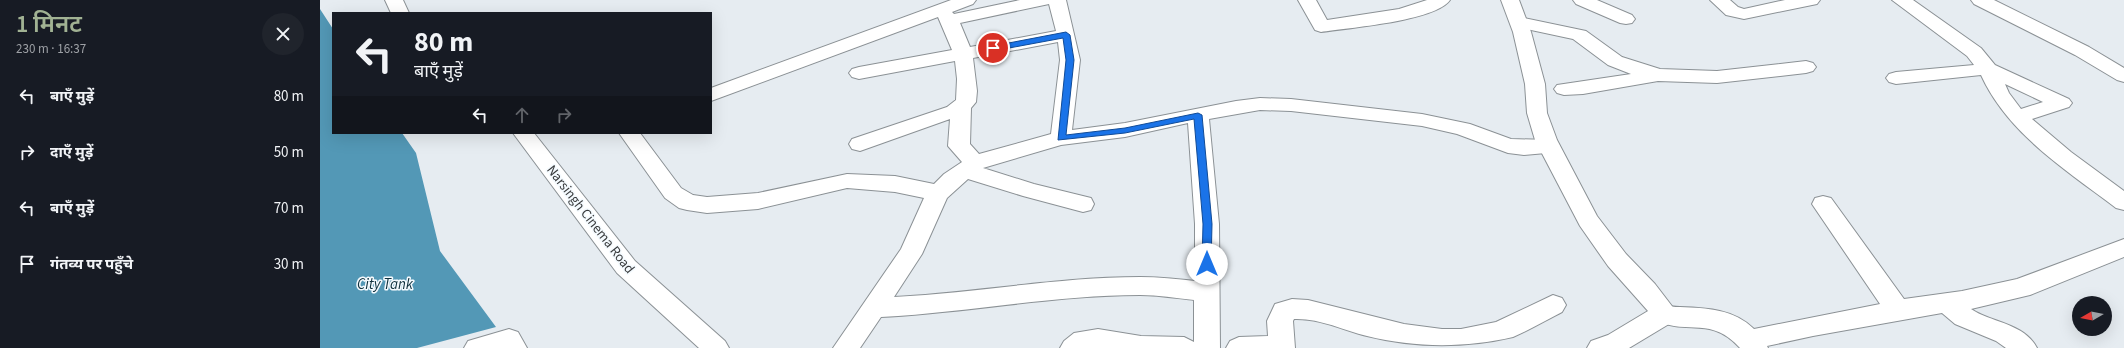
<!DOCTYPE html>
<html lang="hi">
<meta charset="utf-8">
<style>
:root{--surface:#171b24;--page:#20242c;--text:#f1f3f6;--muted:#9ea1a6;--accent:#a1b293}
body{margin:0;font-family:"Source Sans 3","Noto Sans Devanagari",sans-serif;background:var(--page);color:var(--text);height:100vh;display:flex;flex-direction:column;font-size:15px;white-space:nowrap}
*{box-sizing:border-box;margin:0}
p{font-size:13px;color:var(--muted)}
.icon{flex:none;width:22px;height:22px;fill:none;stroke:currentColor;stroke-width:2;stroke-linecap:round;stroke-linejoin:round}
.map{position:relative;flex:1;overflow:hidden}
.side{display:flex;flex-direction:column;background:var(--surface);width:320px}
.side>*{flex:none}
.hud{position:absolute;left:12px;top:12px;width:380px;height:122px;border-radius:0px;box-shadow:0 4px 16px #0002;background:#171b24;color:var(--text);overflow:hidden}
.needle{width:26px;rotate:261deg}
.controls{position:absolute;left:1752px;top:296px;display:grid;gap:8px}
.controls a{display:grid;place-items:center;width:40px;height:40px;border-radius:50%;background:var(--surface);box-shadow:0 4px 16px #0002;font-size:20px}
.pin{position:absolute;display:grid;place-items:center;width:34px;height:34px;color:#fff;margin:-17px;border:2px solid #fff;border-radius:50%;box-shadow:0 1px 4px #0007}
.me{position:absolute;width:44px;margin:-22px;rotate:0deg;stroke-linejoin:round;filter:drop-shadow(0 0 3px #0008)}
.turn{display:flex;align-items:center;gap:14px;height:84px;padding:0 16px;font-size:18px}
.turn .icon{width:52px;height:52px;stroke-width:2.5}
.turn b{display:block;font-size:28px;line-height:34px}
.lanes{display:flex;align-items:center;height:38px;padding:0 16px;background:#0003;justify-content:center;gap:20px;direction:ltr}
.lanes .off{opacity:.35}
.round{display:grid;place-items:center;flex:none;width:42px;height:42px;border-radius:21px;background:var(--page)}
.overview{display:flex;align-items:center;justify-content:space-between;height:68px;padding:0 16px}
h1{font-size:24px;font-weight:600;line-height:30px;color:var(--accent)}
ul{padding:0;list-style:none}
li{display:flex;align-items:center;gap:12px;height:56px;padding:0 16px}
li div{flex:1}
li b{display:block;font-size:15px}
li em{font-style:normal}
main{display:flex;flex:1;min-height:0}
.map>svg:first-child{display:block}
</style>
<main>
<section class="side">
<div class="overview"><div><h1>1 मिनट</h1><p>230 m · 16:37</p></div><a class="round"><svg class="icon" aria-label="close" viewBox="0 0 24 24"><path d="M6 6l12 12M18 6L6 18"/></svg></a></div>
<ul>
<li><svg class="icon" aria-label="left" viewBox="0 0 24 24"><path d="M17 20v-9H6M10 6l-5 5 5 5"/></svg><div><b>बाएँ मुड़ें</b></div><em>80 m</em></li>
<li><svg class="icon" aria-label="right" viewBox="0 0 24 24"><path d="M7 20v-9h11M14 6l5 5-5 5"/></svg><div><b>दाएँ मुड़ें</b></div><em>50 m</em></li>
<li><svg class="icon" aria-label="left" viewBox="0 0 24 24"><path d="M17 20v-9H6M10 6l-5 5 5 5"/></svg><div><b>बाएँ मुड़ें</b></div><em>70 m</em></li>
<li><svg class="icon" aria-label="arrive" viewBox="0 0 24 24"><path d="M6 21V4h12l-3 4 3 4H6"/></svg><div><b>गंतव्य पर पहुँचे</b></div><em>30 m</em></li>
</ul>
</section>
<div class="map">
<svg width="1804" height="348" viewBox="0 0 1804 348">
<rect width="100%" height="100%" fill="#e6ecf1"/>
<!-- water -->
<polygon fill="#5398b6" points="0,9 13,29 13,133 82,133 96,153 120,251 176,327 97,348 0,348"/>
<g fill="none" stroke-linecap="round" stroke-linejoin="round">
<!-- street casing -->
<g stroke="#8b9195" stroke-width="2">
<g id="street">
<path d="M 631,0 L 656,0 L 653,4 L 632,12 L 634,14 L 700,0 L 746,0 L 760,60 L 752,130 L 805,123 L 916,101 L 940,98 L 971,99 L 1102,114 L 1150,124 L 1191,139 L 1229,140 L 1237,142 L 1240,147 L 1237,152 L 1204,155 L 1188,153 L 1137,134 L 1102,126 L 971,111 L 940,110 L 889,119 L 899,224 L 900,348 L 740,348 L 744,341 L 754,333 L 778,329 L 821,336 L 864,337 L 874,342 L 874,300 C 856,298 838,295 820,295 C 733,295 647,313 561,317 L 540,348 L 513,348 L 581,249 L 604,198 L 575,192 L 527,188 L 438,209 L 387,213 L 367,210 L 359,208 L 345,198 L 299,133 L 320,133 L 361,188 L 373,195 L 387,197 L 438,193 L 527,174 L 575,176 L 614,184 L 624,174 L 642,162 L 628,146 L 630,119 L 540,151 L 532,149 L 529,144 L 532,139 L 627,107 L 636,100 L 637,79 L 635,61 L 539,79 L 532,77 L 529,73 L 532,69 L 539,67 L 632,50 L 618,17 L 391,101 L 391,88 ZM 729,4 L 736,31 L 650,47 L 640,23 ZM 738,42 L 740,60 L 731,134 L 659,154 L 650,144 L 651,108 L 656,102 L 657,91 L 653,58 ZM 868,123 L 875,224 L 875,281 C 857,279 838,277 820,277 C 738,277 656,293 574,297 L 602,254 L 627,198 L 648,179 L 703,196 L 763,212 L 771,210 L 774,204 L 771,198 L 714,184 L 663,168 L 741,145 L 805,137 Z"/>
<path d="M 978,0 L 996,0 L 1007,20 L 1079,9 L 1107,0 L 1130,0 C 1116,21 1027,28 1001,32 L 995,30 Z"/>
<polygon points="1253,0 1277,0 1312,15 1315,19 1312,23 1306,24 1300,23 1256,4"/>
<polygon points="1390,0 1410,0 1418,7 1424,9 1465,0 1500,0 1497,4 1424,19 1406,15"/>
<path d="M 1572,0 L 1593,0 L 1661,48 L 1675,65 L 1749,99 L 1752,103 L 1749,107 L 1712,119 L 1751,152 L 1804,191 L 1804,210 L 1796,208 C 1746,170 1688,134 1661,75 L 1576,84 L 1569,82 L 1566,78 L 1569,74 L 1576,72 L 1654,65 L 1647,56 ZM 1685,84 L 1723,102 L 1701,109 L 1689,93 Z"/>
<polygon points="1651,0 1674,0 1769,47 1804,68 1804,82 1797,80 1755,55 1654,4"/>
<polygon points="1199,17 1266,31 1302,57 1340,69 1397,71 1486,61 1493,63 1496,67 1493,71 1486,73 1397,83 1338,81 1263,94 1244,95 1237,93 1234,89 1237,85 1311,74 1288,65 1253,39 1193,26 1190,22 1193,18"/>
<path d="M 1503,196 L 1511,198 L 1584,299 L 1642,291 L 1697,279 L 1804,239 L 1804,257 L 1710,295 L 1651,309 C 1672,323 1704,323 1717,348 L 1686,348 L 1676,341 L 1635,324 L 1622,313 L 1493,336 L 1447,346 L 1448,348 L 1420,348 C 1391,316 1370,335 1336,321 L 1332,314 L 1336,307 C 1347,304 1350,307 1360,307 C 1387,308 1414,309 1434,329 L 1560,304 L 1492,204 L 1495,198 Z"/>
<path d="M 1233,295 L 1242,298 L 1246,305 L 1242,312 C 1226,320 1210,330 1193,337 C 1146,348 1095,348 1047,336 C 1023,330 999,318 974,319 L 973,321 L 975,348 L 906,348 L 910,341 L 919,337 L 948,336 L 947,321 L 955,304 L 972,299 L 988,300 L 1084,324 L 1122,329 L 1141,329 L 1176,322 Z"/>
<polygon points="189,329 198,332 207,348 144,348 148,341"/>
</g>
</g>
<!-- secondary casing -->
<g stroke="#8b9195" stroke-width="2">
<g id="secondary">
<polygon points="65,0 83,0 89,13 71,13"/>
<polygon points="1181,0 1199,0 1211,32 1225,84 1227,113 1237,140 1277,216 1306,254 1335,284 1358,314 1354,321 1309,348 1267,348 1271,341 1288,335 1328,311 1288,266 1260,226 1215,140 1207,113 1205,84 1193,32"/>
<polygon points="193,133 214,133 315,261 405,341 409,348 379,348 297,273"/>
</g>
</g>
<!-- street -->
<use href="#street" fill="#fff" fill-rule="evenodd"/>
<!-- secondary -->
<use href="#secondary" fill="#fff" fill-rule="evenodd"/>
</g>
<!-- route -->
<polygon fill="#1a73e8" stroke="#114b97" points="746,32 750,35 754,60 746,135 805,128 878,113 882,115 892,224 891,267 884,267 882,264 883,224 874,119 805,133 738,140 746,60 743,38 673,51 669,48 673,46"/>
<g text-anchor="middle" stroke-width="3" stroke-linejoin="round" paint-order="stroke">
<!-- street labels -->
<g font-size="14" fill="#393b3d" stroke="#f4fafe">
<text transform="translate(271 219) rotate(52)" y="5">Narsingh Cinema Road</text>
</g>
<!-- water labels -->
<g font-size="15" font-style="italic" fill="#10313e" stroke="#f4fafe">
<text x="65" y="289">City Tank</text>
</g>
</g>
</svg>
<div class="controls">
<a><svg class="needle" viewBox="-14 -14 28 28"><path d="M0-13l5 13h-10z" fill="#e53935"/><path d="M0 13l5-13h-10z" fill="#9ea1a6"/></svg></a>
</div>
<div class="pin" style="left:673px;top:48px;background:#d93025"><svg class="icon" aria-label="arrive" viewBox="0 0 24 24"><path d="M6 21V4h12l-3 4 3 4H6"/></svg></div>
<svg class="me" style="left:887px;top:264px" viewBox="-20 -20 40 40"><circle r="19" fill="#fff"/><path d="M0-13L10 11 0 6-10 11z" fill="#1a73e8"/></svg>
<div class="hud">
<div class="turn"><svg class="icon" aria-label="left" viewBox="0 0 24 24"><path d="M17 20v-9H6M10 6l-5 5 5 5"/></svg><div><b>80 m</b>बाएँ मुड़ें</div></div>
<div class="lanes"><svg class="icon" aria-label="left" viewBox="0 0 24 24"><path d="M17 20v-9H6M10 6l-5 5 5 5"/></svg><svg class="icon off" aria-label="ahead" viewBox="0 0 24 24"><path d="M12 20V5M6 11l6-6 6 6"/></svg><svg class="icon off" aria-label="right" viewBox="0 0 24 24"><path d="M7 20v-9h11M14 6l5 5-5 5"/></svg></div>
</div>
</div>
</main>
